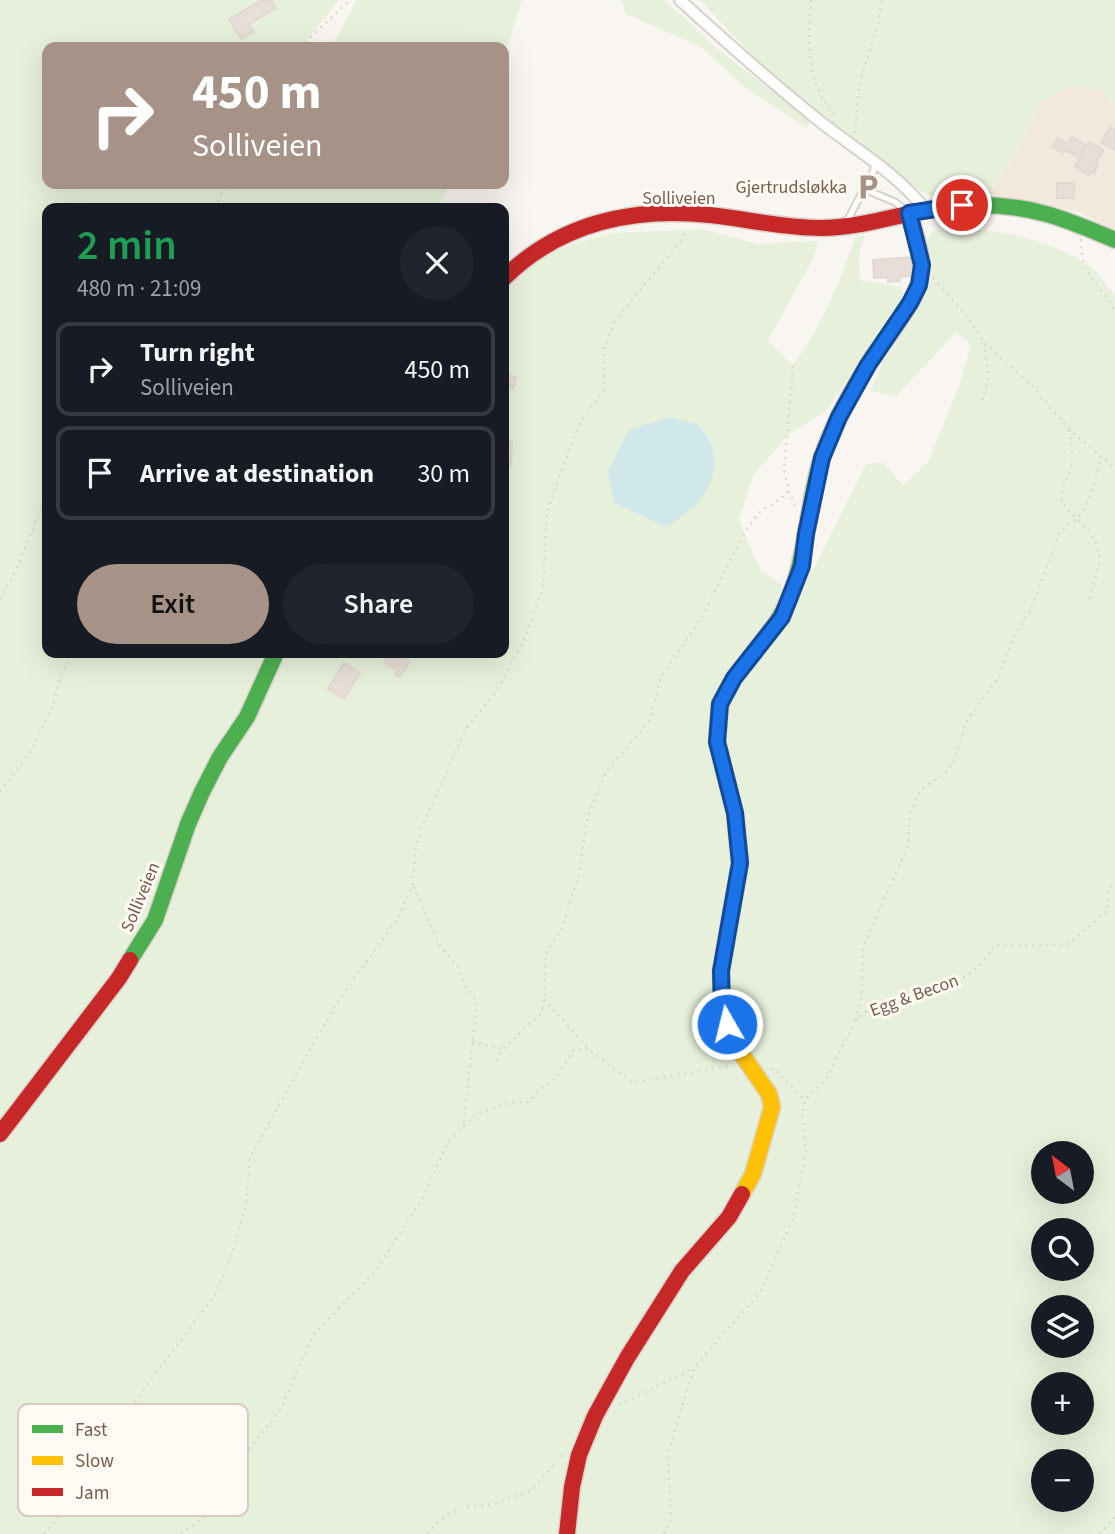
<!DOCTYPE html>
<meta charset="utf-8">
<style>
:root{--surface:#171b24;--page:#20242c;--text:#f1f3f6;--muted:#9ea1a6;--line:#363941;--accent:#a69286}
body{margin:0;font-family:"Source Sans 3",sans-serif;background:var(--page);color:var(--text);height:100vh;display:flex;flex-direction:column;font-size:26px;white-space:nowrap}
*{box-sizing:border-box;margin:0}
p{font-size:23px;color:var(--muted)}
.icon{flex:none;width:38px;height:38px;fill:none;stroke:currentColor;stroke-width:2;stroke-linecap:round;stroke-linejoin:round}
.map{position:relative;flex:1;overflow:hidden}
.panel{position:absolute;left:42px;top:203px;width:467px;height:455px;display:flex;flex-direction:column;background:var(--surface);border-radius:14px;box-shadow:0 7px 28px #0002}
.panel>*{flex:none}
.hud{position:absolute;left:42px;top:42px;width:467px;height:147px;border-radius:14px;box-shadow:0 7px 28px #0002;background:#a69286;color:#fff;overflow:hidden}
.needle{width:46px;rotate:328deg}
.tools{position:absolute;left:1031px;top:1141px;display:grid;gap:14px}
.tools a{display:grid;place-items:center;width:63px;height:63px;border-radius:50%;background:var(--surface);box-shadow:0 7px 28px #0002;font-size:35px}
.pin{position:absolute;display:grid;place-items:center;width:60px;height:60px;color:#fff;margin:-30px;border:4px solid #fff;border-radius:50%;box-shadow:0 2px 7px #0007}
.me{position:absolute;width:77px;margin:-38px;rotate:352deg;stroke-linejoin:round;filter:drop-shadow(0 0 5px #0008)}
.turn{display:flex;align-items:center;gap:24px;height:147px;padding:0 35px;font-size:32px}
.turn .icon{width:91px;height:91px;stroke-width:2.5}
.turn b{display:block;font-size:49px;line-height:60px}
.round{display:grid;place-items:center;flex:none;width:74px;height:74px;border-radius:37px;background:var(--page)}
.summary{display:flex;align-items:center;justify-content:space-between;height:119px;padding:0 35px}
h1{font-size:42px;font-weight:600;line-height:52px;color:#1e9e55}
.cta{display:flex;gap:14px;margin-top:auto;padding:14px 35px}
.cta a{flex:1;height:80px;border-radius:42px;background:var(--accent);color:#111;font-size:28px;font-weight:600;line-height:80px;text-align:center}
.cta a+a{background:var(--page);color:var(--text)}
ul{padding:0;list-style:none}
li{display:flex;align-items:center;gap:21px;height:94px;margin:0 14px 10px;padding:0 21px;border:4px solid var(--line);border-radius:14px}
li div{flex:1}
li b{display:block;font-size:26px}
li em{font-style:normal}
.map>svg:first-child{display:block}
</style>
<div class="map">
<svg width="1115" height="1534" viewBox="0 0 1115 1534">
<rect width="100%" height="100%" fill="#f9f5f0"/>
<!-- residential -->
<polygon fill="#f2e8de" points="1070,85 1100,89 1115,105 1115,232 1080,212 989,194 1012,160 1041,101"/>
<!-- green -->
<g fill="#e7f0db" fill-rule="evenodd">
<path d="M 0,0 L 339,0 L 301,47 L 227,47 L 222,43 L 224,47 L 47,47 L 47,184 L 449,184 L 438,208 L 47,208 L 47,653 L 504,653 L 504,284 L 507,285 L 545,256 L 573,244 L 612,233 L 703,229 L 756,244 L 818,241 L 814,257 L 768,340 L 792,366 C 823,327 838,284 855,238 L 865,235 L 859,255 L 860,280 L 902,287 L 903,299 L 824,413 L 791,432 L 753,475 L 739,520 L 760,570 L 783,586 L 814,568 L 866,464 L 884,463 L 903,486 L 928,462 L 958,389 L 971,345 L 956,332 L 896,396 L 871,391 L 884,358 L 916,312 L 931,277 L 925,248 L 933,231 C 981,223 1044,238 1086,263 C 1097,270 1107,286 1115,296 L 1115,1534 L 0,1534 ZM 1043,1153 L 1082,1153 L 1082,1192 L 1043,1192 ZM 1043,1230 L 1082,1230 L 1082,1269 L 1043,1269 ZM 1043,1307 L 1082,1307 L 1082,1346 L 1043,1346 ZM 1043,1384 L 1082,1384 L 1082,1423 L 1043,1423 ZM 1043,1461 L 1082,1461 L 1082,1500 L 1043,1500 Z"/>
<polygon points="357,0 522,0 504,58 504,47 332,47"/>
<polygon points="621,0 664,0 709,42 811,122 806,127 743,86 703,48 626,14"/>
<polygon points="700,0 1115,0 1115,105 1100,89 1070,86 1041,101 1012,160 989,194 929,195 904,182 815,122"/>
</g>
<!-- water -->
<path fill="#d0e8ea" d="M 670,417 L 697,424 C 702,430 707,436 710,442 C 726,479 696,510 666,527 L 614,503 L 608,471 L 629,430 Z"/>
<!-- building -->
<g fill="#e6ded7" stroke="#e2d8d2" stroke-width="2">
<polygon points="262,0 271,0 276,8 249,24 254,32 241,39 229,19"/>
<polygon points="1110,127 1115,130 1115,150 1101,142"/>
<polygon points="1072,137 1087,146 1080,158 1065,150 1063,153 1052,147 1058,138 1067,144"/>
<polygon points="1089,142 1103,150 1095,164 1098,165 1094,173 1091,171 1089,175 1075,166"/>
<rect x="1057" y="183" width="17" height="15"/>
<polygon points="915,257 916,275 899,277 900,281 888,282 888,277 874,278 873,260"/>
<polygon points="504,374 516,377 513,389 504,387"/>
<polygon points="504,438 505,441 512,441 511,465 504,465"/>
<polygon points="390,653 393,655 394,653 412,653 405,661 409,663 400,677 395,675 398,671 384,663"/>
<polygon points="344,663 360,673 344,699 328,689"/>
</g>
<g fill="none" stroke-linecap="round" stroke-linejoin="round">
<!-- lane casing -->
<g stroke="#d7d1cb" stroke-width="9">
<g id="lane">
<polyline points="864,189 895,202 904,209"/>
<polyline points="846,223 874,170 874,163"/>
</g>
</g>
<!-- street casing -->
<g stroke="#d7d1cb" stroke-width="14">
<path id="street" d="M 680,0 C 726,42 773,84 822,123 C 858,151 896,173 925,209"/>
</g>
<!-- fast casing -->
<g stroke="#d9d2cb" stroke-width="19">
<g id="fast">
<path d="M 972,205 C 1029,204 1064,218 1115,240"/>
<path d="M 769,633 C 809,583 803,516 822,457 C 834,422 853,388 873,357 C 888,335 909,311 918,286 C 927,262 915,236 909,213"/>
<polyline points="130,960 155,920 188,824 202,792 220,757 247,717 276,653"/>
</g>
</g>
<!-- slow casing -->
<g stroke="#d9d2cb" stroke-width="19">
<polyline id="slow" points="742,1194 753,1174 772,1107 769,1094 732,1040 722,1008 721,971 740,863 735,813 717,742 720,704 734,678 769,633"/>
</g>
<!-- jam casing -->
<g stroke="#d9d2cb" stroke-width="19">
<g id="jam">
<path d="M 504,278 C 560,223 633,207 710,215 C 747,219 783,228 821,228 C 872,228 921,205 972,205"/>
<polyline points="0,1134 119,978 130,960"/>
<polyline points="567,1534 572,1487 579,1455 595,1416 627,1358 682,1271 729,1217 742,1194"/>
</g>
</g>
<!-- path -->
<g stroke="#dcd5d0" stroke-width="2.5" stroke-dasharray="2 5" stroke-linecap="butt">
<path d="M 811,0 C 808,43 805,84 837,118"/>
<polyline points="300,47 350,0"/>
<polyline points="855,133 859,85 878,24 882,0"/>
<polyline points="215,208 226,184"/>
<path d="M 1081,239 C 1080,277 1099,281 1115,311"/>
<polyline points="933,278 969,318 984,343 1031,385 1070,430 1115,468"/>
<polyline points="982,400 989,377 984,343"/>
<path d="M 1070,430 C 1071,441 1073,453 1072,463 C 1070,475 1060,487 1062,500 C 1063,506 1070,512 1075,517 C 1108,547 1101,560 1089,599"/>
<polyline points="789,491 797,511"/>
<polyline points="0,599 18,566 47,492"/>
<polyline points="0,792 33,748 53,705 61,674 76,653"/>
<polyline points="414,887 440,946 458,967 466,988 477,1000 463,1128"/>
<polyline points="544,999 588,1049 633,1083 733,1065"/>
<path d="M 856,1020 L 862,995 L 863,948 L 908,845 L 910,813 L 922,788 L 945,774 L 953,762 L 968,718 L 999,677 L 1015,633 L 1030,612 L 1059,534 C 1066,525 1074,523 1080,515 C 1092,499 1095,478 1101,458"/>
<polyline points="472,1042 503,1049"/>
<polyline points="497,1061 503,1049 541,1014 544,999 546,954 562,928 579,874 587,818 607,770 650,720 661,677 702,617 746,530 760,512 782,498 789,490 784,469 793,366"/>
<polyline points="770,1069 775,1070 805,1100"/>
<polyline points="619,1405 694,1368"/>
<polyline points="44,1534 74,1500 123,1417 215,1295 230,1260 246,1204 250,1157 334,1007 397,919 413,885 415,851 421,829 466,729 499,687 525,638 543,587 547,511 578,426 604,389 604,349 615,321 681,240 687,229"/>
<polyline points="181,1534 218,1507 235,1466 279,1412 313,1335 377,1269 423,1197 448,1142 476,1114 513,1102 529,1102 541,1088 555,1079 574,1050 588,1049"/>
<polyline points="428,1534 434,1525 449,1514 466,1507 494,1504 532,1490 565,1452"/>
<polyline points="664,1534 671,1519 668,1453 694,1368 761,1291 793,1219 806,1151 802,1115 805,1100 825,1081 856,1020 871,1007 962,979 983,963 994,945 1067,945 1107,911 1108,890 1115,883"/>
<polyline points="1099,1534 1115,1517"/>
</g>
<!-- lane -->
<use href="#lane" stroke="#fefefd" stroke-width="5"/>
<!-- street -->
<use href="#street" stroke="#fefefd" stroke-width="10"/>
<!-- fast -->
<use href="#fast" stroke="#4caf50" stroke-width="16"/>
<!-- slow -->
<use href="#slow" stroke="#ffc107" stroke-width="16"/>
<!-- jam -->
<use href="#jam" stroke="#c62828" stroke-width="16"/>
</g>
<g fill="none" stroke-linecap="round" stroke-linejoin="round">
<!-- route casing -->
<g stroke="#114b97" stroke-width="18">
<polyline id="route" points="727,1024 722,1008 721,971 740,863 735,813 717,742 720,704 734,678 782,617 802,566 806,534 822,458 839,417 868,365 910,303 919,285 922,265 909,213 962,205"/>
</g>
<!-- route -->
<use href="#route" stroke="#1a73e8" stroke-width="12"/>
</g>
<!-- icons -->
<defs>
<g id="parking-bare" transform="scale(2.1)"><path d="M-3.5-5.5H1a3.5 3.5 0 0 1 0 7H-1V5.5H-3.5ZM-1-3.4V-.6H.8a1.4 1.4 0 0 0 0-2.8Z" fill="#a69286" stroke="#fffaf3" stroke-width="2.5" paint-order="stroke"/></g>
</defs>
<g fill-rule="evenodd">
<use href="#parking-bare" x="868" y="187"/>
</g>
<g text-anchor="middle" stroke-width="6" stroke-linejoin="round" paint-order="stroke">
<!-- poi labels -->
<g font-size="18" fill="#7a5c4d" stroke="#fffaf3" text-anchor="end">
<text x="847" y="193">Gjertrudsløkka</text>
</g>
<!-- street labels -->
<g font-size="18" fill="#7a5c4d" stroke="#fffaf3">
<text x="679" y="204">Solliveien</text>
<text transform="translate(140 897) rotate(-67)" y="6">Solliveien</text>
<text transform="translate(914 995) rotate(-20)" y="6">Egg &amp; Becon</text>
</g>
</g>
<!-- legend -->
<rect x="18" y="1404" width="230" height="112" rx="10" fill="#fffaf3" stroke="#d7cbc1" stroke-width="2"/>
<rect x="32" y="1425" width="31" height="8" fill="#4caf50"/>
<rect x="32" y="1456" width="31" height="9" fill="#ffc107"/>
<rect x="32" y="1488" width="31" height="8" fill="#c62828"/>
<g font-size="19" fill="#7a5c4d">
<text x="75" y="1436">Fast</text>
<text x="75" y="1467">Slow</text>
<text x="75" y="1499">Jam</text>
</g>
</svg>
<div class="tools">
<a><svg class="needle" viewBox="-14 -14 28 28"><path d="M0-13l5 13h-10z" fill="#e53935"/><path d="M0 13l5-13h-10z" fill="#9ea1a6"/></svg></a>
<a><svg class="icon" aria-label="search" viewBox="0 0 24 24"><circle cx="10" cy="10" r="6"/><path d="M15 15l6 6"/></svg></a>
<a><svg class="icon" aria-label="layers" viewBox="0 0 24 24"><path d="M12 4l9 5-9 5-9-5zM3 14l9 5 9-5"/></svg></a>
<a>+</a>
<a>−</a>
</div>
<div class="pin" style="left:962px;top:205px;background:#d93025"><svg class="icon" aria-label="arrive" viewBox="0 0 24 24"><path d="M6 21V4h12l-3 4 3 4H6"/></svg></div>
<svg class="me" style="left:727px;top:1024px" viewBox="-20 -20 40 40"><circle r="17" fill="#1a73e8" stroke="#fff" stroke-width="3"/><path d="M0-11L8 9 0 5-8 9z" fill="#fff"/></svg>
<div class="hud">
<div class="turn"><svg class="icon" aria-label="right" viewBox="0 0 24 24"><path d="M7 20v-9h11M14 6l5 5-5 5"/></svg><div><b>450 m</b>Solliveien</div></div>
</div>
<section class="panel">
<div class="summary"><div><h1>2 min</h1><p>480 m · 21:09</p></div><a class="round"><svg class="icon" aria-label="close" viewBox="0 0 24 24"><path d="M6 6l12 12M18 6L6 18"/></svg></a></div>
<ul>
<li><svg class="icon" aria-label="right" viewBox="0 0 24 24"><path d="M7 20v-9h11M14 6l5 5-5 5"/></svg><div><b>Turn right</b><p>Solliveien</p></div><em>450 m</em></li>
<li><svg class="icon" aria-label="arrive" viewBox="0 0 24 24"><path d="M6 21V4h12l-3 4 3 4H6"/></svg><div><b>Arrive at destination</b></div><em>30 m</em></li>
</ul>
<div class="cta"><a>Exit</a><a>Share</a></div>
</section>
</div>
